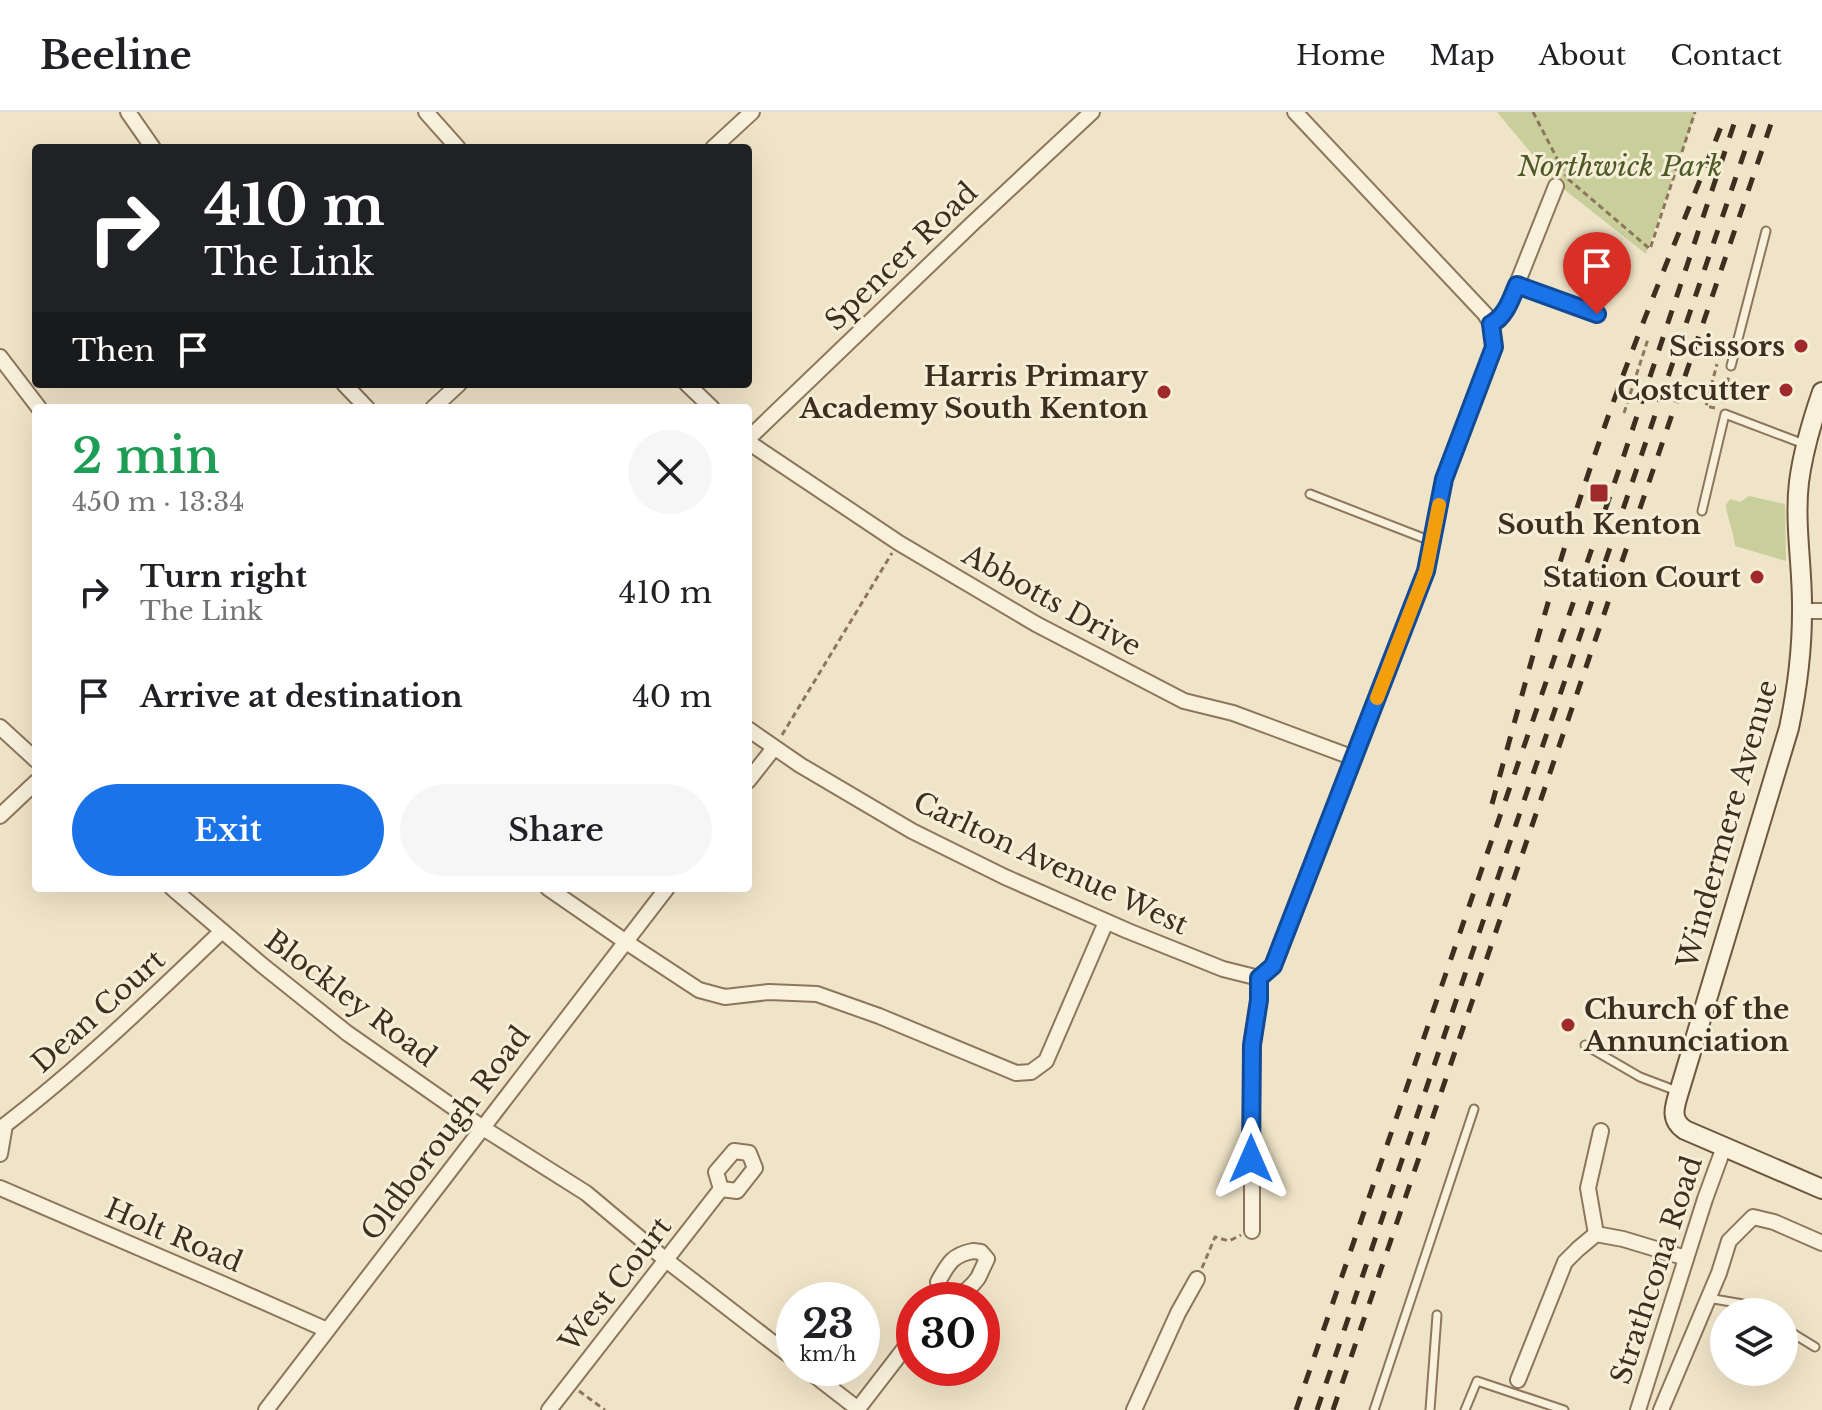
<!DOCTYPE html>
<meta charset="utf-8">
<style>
:root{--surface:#fff;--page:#f6f6f6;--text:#202124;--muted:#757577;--line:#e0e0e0;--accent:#1a73e8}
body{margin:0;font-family:"Libre Baskerville",serif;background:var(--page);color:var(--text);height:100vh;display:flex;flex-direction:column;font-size:30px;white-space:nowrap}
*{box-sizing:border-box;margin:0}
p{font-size:26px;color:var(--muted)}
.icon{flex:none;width:44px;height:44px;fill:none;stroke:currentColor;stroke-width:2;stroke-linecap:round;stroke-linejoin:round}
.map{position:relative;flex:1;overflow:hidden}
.sheet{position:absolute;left:32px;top:292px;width:720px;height:488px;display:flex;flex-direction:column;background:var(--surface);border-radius:8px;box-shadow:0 8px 32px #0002}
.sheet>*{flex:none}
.top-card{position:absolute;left:32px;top:32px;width:720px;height:244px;border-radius:8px;box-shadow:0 8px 32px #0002;background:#202124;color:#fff;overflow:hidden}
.buttons{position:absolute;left:1710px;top:1186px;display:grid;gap:16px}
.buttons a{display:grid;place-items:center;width:88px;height:88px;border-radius:50%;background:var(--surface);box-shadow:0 8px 32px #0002;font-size:40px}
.speed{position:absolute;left:776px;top:1170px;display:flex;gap:16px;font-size:40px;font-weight:700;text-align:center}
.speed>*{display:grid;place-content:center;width:104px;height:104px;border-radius:50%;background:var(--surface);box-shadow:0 8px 32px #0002;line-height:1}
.speed small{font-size:20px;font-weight:400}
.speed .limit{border:12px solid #d22;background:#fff;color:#111}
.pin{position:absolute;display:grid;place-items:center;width:68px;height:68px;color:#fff;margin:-82px -34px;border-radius:50% 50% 50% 0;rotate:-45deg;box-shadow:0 0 8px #0007}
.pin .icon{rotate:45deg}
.me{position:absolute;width:88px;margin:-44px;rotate:0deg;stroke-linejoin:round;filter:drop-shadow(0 0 6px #0008)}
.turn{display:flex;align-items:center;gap:28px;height:168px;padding:0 40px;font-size:36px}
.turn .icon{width:104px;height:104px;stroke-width:2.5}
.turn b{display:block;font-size:56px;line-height:68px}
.then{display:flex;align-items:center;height:76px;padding:0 40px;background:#0003;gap:16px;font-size:30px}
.round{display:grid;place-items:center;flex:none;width:84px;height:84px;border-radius:42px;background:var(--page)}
.headline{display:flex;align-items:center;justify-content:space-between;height:136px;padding:0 40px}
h1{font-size:48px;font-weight:600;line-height:60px;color:#1e9e55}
.button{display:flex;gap:16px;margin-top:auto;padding:16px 40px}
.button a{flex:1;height:92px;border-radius:48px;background:var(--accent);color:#fff;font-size:32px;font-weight:600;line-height:92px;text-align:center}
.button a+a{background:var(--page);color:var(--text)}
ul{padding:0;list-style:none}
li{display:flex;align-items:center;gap:24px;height:104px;padding:0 40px}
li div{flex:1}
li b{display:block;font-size:30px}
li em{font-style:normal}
header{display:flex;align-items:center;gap:48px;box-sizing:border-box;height:112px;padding:0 40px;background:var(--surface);border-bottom:2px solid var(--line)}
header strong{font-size:38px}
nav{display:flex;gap:44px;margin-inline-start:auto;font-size:28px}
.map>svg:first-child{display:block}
</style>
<header>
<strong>Beeline</strong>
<nav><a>Home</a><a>Map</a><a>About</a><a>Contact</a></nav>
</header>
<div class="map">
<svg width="1822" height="1298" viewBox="0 0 1822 1298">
<rect width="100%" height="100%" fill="#f0e4c8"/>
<!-- green -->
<g fill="#c9cf9b">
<polygon points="1497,0 1696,0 1646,142 1556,71"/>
<path d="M 1749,384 L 1785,392 L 1786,449 L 1735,434 C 1735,424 1725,398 1726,393 C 1727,391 1729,389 1730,387 L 1740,390 Z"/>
</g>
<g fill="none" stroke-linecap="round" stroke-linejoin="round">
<!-- lane casing -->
<g stroke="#8d765c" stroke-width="11">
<g id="lane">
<polyline points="1731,254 1766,119"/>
<polyline points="1310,382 1431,429"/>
<polyline points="1702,399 1725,302 1804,332"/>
<polyline points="1585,933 1640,965 1677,979"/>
<polyline points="1708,1186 1743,1192 1759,1200"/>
<polyline points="1784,1216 1815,1235"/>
<polyline points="1374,1298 1474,997"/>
<polyline points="1430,1298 1437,1203"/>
<polyline points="1465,1298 1477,1269 1564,1298"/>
</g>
</g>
<!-- street casing -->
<g stroke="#8d765c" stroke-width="18">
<g id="street">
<polyline points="128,0 153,36"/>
<polyline points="426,0 458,36"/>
<polyline points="713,36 752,0"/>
<polyline points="1517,173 1597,202"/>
<polyline points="1491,212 1499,208 1507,197 1556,74"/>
<polyline points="0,245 39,296"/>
<polyline points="344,272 367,296"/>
<polyline points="687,272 712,296"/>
<polyline points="433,296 459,272"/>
<polyline points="748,327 973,111 1092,0"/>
<polyline points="748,330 899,431 1036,512 1184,589 1233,601 1354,646"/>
<polyline points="1803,499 1822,499"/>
<polyline points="0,615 36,648"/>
<polyline points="748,617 800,653 912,719 1005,765 1128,819 1223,857 1259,866"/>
<polyline points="748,669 774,636"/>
<polyline points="0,704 36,670"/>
<polyline points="172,776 262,853 347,921 483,1016 586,1081 666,1148 794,1247"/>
<polyline points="548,776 626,830 699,878 725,885 769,880 817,882 879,904 1016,961 1031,960 1046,949 1106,810"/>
<polygon points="734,1039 749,1041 755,1056 737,1079 721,1077 716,1060"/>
<path d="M 0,1042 L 5,1013 C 82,954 152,886 222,819"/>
<polyline points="0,1076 223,1172 327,1218"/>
<polyline points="1252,1119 1252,933 1259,888 1259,866 1273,854 1426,459 1444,367 1494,235 1491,212 1485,202 1295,0"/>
<polyline points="1596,1122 1588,1076 1601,1019"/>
<path d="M 973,1139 L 981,1140 L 987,1147 C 984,1153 981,1160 978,1166 C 967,1181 946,1196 938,1170 C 948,1152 952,1143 973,1139 Z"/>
<polyline points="805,1256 858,1297"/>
<polyline points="1518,1268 1565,1150 1578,1137 1596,1122 1623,1127 1686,1146"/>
<polyline points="266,1298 667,776"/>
<polyline points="549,1298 721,1077"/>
<polyline points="857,1298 914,1224"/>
<polyline points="1134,1298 1178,1201 1197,1167"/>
<polyline points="1638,1298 1705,1087 1724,1035"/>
<polyline points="1661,1298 1719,1161 1729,1129 1753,1105 1774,1110 1822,1131"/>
</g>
</g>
<!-- secondary casing -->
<g stroke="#6f573f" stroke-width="22">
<path id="secondary" d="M 1822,280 C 1812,309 1803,339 1799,370 C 1794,413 1803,457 1802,500 C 1802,539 1797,578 1789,616 L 1679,980 C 1674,996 1670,1008 1685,1018 L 1822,1077"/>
</g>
<!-- path -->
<g stroke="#8d765c" stroke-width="3" stroke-dasharray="6 4" stroke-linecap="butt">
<polyline points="1533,0 1566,64"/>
<polyline points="1568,67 1650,137 1695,0"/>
<polyline points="1723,291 1729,263"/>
<polyline points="1715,296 1706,294 1717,252"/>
<polyline points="1624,301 1648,227"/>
<polyline points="782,623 892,441"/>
<polyline points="1202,1156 1215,1125 1229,1129 1241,1123"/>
<polyline points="579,1279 605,1298"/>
</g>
<!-- lane -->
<use href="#lane" stroke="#faf1dc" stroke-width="7"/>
<!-- street -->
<use href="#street" stroke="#faf1dc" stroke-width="14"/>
<!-- secondary -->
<use href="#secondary" stroke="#faf1dc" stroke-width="18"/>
<!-- rail -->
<g stroke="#3d2e20" stroke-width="5" stroke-dasharray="14 14" stroke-linecap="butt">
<path d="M 1492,692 C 1526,569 1558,446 1601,325 C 1638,217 1683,113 1724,7"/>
<polyline points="1296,1298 1624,343 1738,0"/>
<polyline points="1317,1298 1758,0"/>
<polyline points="1333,1298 1775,0"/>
</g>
</g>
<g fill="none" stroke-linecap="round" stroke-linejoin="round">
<!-- route casing -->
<g stroke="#114b97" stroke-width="20">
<path id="route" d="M 1251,1047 L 1252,933 L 1259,888 L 1259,866 L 1273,854 L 1426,459 L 1444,367 L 1494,235 L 1491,212 C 1506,204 1511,187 1517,173 L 1597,202"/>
</g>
<!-- route -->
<use href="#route" stroke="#1a73e8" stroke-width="14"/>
<!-- slow -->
<polyline stroke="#f59e0b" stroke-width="14" points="1377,586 1426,459 1439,393"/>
</g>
<!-- markers -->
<g fill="#9e2a2b" stroke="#f7eed8" stroke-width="3">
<circle cx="1801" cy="234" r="8"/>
<circle cx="1786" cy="278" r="8"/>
<circle cx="1164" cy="280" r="8"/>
<rect x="1589" y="371" width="20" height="20" rx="4"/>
<circle cx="1757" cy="465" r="8"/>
<circle cx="1568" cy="913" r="8"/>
</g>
<g text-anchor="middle" stroke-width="6" stroke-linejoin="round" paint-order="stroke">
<!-- park labels -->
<g font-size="28" font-style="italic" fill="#4d5a26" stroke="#f7eed8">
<text x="1620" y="64">Northwick Park</text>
</g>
<!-- street labels -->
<g font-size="28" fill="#3d2e20" stroke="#f7eed8">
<text transform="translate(901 144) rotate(-44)" y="10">Spencer Road</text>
<text transform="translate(1052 488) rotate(29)" y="10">Abbotts Drive</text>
<text transform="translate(1727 712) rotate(-74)" y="10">Windermere Avenue</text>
<text transform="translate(1051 751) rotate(25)" y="10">Carlton Avenue West</text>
<text transform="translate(351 886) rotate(37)" y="10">Blockley Road</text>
<text transform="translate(98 899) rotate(-42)" y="10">Dean Court</text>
<text transform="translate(445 1021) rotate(-53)" y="10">Oldborough Road</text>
<text transform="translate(174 1123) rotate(23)" y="10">Holt Road</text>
<text transform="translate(1656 1158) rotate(-72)" y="10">Strathcona Road</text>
<text transform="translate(615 1172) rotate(-52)" y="10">West Court</text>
</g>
<!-- poi labels -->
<g font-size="28" font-weight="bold" fill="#3d2e20" stroke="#f7eed8" text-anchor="end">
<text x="1785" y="244">Scissors</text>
<text x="1148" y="274">Harris Primary<tspan x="1148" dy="32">Academy South Kenton</tspan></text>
<text x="1770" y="288">Costcutter</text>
<text x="1599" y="422" text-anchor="middle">South Kenton</text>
<text x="1741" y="475">Station Court</text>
<text x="1584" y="907" text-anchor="start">Church of the<tspan x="1584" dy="32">Annunciation</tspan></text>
</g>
</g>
</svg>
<div class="buttons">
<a><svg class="icon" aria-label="layers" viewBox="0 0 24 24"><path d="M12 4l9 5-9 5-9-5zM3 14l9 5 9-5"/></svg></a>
</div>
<div class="speed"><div>23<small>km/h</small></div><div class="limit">30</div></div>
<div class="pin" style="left:1597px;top:202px;background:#d93025"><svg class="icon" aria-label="arrive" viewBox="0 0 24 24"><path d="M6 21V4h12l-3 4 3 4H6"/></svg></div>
<svg class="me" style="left:1251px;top:1047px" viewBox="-20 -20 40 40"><path d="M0-17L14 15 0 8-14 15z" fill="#1a73e8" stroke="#fff" stroke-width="4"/></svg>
<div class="top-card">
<div class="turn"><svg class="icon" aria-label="right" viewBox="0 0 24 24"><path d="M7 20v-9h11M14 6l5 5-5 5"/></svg><div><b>410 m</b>The Link</div></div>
<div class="then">Then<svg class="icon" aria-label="arrive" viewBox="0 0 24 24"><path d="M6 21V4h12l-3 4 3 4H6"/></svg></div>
</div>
<section class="sheet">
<div class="headline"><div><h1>2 min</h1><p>450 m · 13:34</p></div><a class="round"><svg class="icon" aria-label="close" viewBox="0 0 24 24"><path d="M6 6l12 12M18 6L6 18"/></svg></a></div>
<ul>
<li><svg class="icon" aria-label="right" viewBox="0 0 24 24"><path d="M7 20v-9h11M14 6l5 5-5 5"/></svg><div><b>Turn right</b><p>The Link</p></div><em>410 m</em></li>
<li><svg class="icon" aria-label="arrive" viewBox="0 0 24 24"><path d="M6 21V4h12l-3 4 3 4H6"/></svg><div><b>Arrive at destination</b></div><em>40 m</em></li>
</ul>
<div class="button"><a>Exit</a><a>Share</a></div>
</section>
</div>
